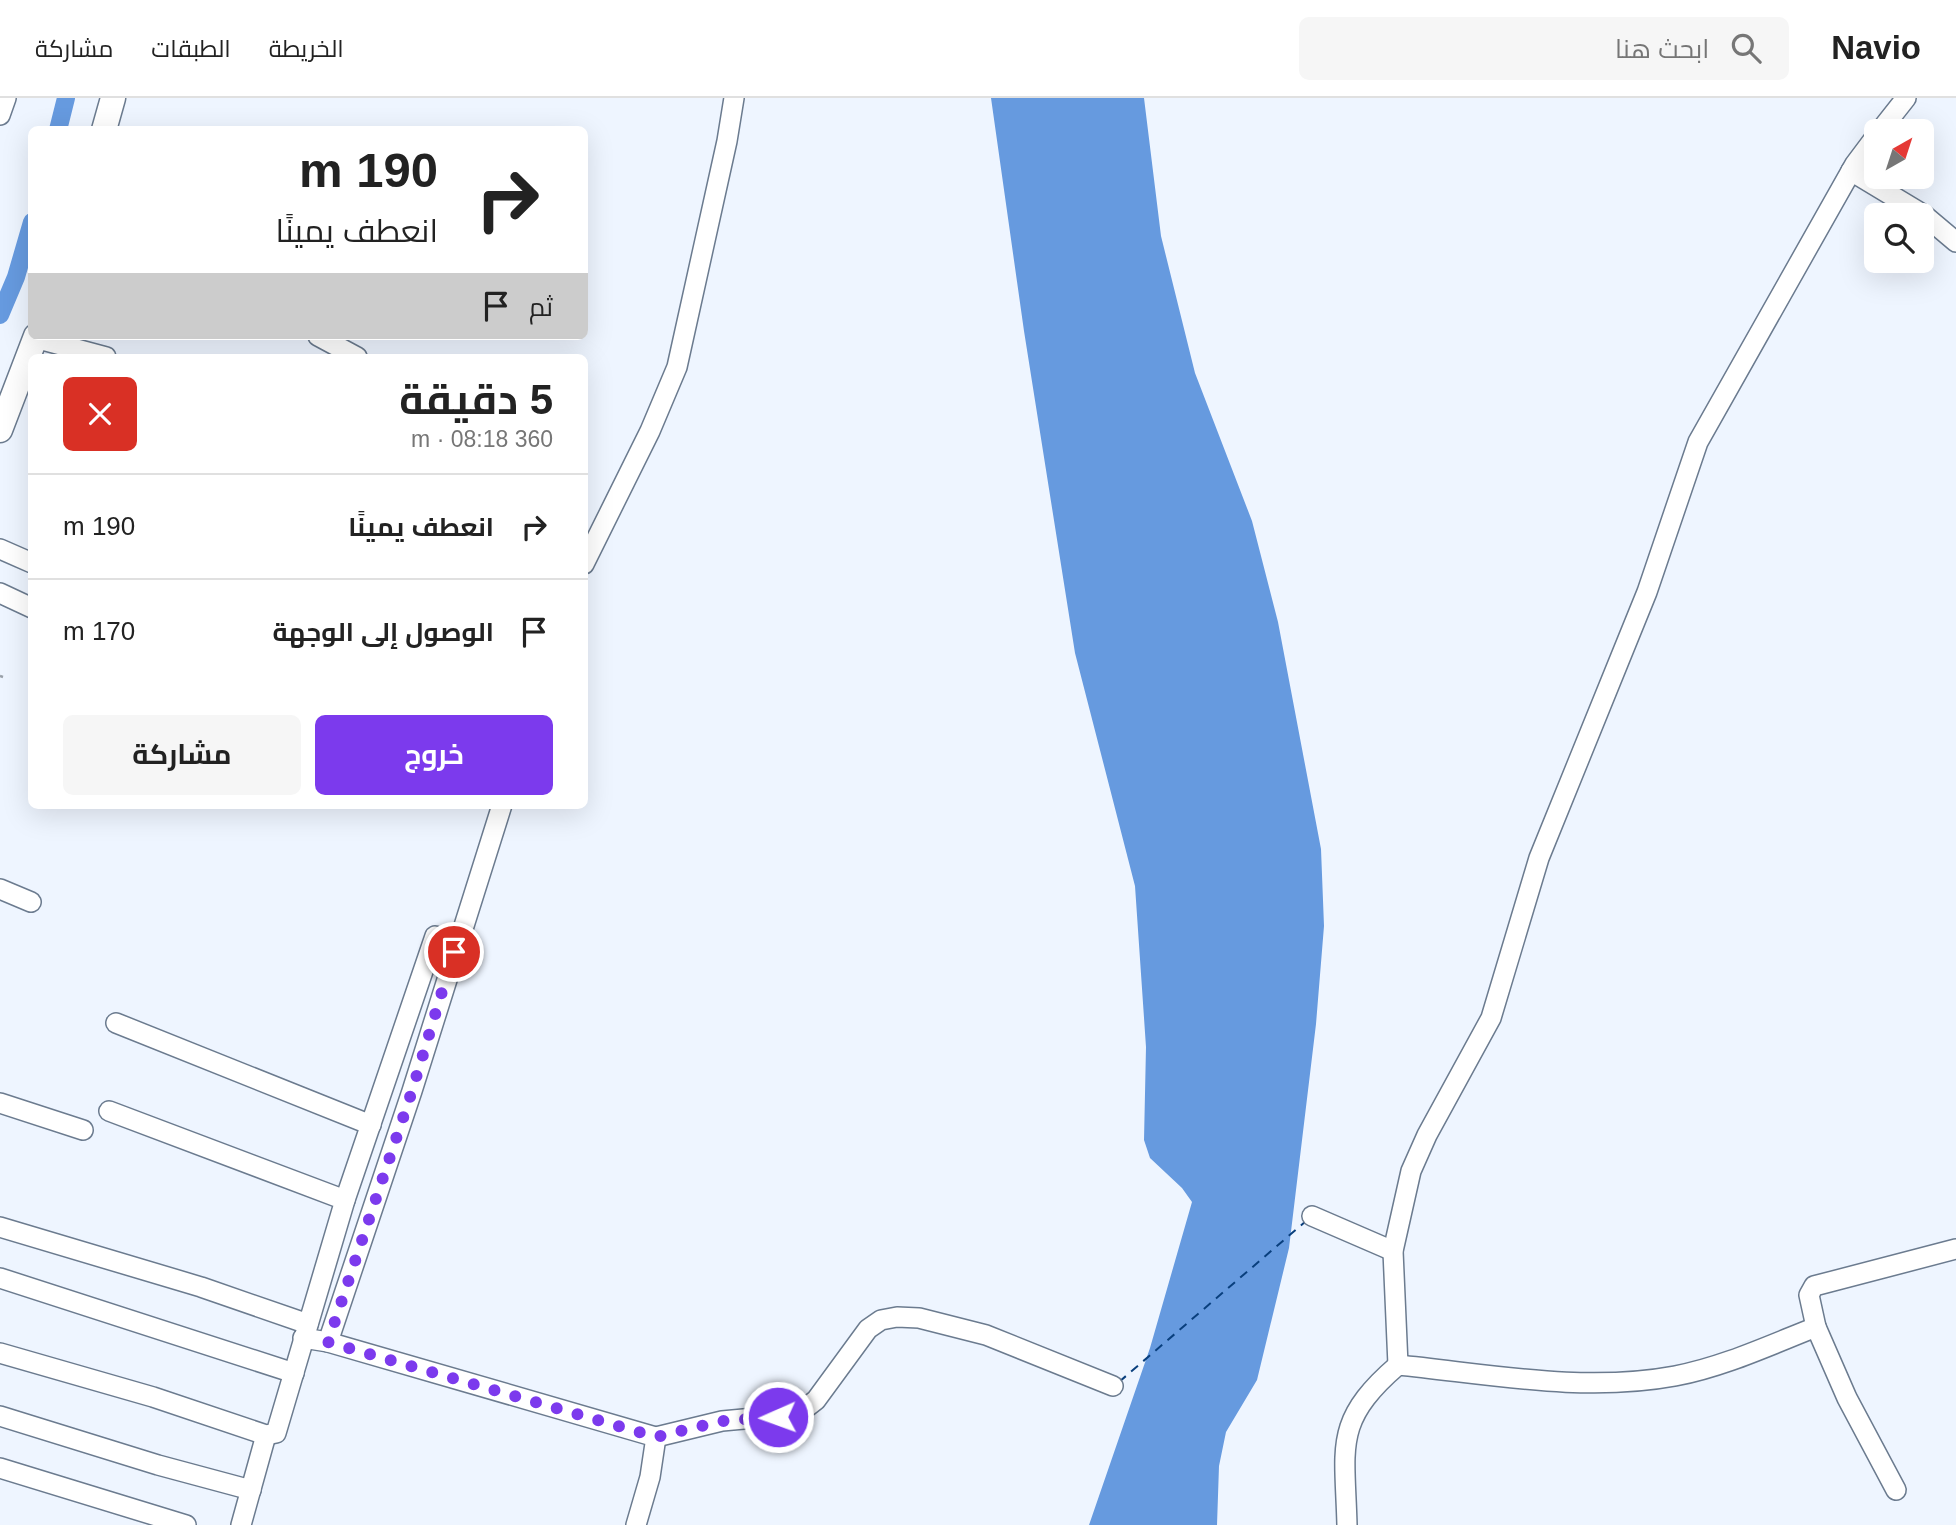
<!DOCTYPE html>
<html lang="ar">
<meta charset="utf-8">
<style>
:root{--surface:#fff;--page:#f6f6f6;--text:#222;--muted:#767676;--line:#e0e0e0;--accent:#7c3aed}
body{margin:0;font-family:Arial,Cairo,sans-serif;background:var(--page);color:var(--text);direction:rtl;height:100vh;display:flex;flex-direction:column;font-size:26px;white-space:nowrap}
*{box-sizing:border-box;margin:0}
p{font-size:23px;color:var(--muted)}
.icon{flex:none;width:38px;height:38px;fill:none;stroke:currentColor;stroke-width:2;stroke-linecap:round;stroke-linejoin:round}
.map{position:relative;flex:1;overflow:hidden;direction:ltr}
.sheet{position:absolute;left:28px;top:256px;width:560px;height:455px;display:flex;flex-direction:column;background:var(--surface);border-radius:10px;box-shadow:0 7px 28px #0002;direction:rtl}
.sheet>*{flex:none}
.hud{position:absolute;left:28px;top:28px;width:560px;height:214px;border-radius:10px;box-shadow:0 7px 28px #0002;direction:rtl;background:#fff;color:var(--text);overflow:hidden}
.needle{width:46px;rotate:39deg}
.tools{position:absolute;left:1864px;top:21px;display:grid;gap:14px}
.tools a{display:grid;place-items:center;width:70px;height:70px;border-radius:10px;background:var(--surface);box-shadow:0 7px 28px #0002;font-size:35px}
.pin{position:absolute;display:grid;place-items:center;width:60px;height:60px;color:#fff;margin:-30px;border:4px solid #fff;border-radius:50%;box-shadow:0 2px 7px #0007}
.me{position:absolute;width:77px;margin:-38px;rotate:268deg;stroke-linejoin:round;filter:drop-shadow(0 0 5px #0008)}
.turn{display:flex;align-items:center;gap:24px;height:147px;padding:0 35px;font-size:32px}
.turn .icon{width:91px;height:91px;stroke-width:2.5}
.turn b{display:block;font-size:49px;line-height:60px}
.then{display:flex;align-items:center;height:66px;padding:0 35px;background:#0003;gap:14px;font-size:26px}
.round{display:grid;place-items:center;flex:none;width:74px;height:74px;border-radius:10px;background:var(--page)}
.head{display:flex;align-items:center;justify-content:space-between;height:119px;padding:0 35px}
h1{font-size:42px;font-weight:700;line-height:52px}
.primary-button{display:flex;gap:14px;margin-top:auto;padding:14px 35px}
.primary-button a{flex:1;height:80px;border-radius:10px;background:var(--accent);color:#fff;font-size:28px;font-weight:700;line-height:80px;text-align:center}
.primary-button a+a{background:var(--page);color:var(--text)}
ul{padding:0;list-style:none}
li{display:flex;align-items:center;gap:21px;height:105px;padding:0 35px;border-top:2px solid var(--line)}
li div{flex:1}
li b{display:block;font-size:26px}
li em{font-style:normal}
header{display:flex;align-items:center;gap:42px;box-sizing:border-box;height:98px;padding:0 35px;background:var(--surface);border-bottom:2px solid var(--line)}
header strong{font-size:33px}
nav{display:flex;gap:38px;margin-inline-start:auto;font-size:24px}
.search{width:490px;height:63px;background:var(--page);display:flex;align-items:center;gap:18px;box-sizing:border-box;padding:0 24px;border-radius:10px;color:var(--muted);font-size:26px}
.map>svg:first-child{display:block}
</style>
<header>
<strong>Navio</strong>
<div class="search"><svg class="icon" aria-label="search" viewBox="0 0 24 24"><circle cx="10" cy="10" r="6"/><path d="M15 15l6 6"/></svg>ابحث هنا</div>
<nav><a>الخريطة</a><a>الطبقات</a><a>مشاركة</a></nav>
</header>
<div class="map">
<svg width="1956" height="1427" viewBox="0 0 1956 1427">
<rect width="100%" height="100%" fill="#eef5ff"/>
<!-- water -->
<polygon fill="#669adf" points="991,0 1144,0 1161,138 1195,275 1252,423 1278,524 1321,751 1324,828 1316,926 1289,1150 1257,1282 1226,1334 1219,1368 1217,1427 1089,1427 1150,1250 1192,1104 1182,1090 1150,1060 1144,1042 1146,949 1135,788 1075,555 1024,233"/>
<g fill="none" stroke-linecap="round" stroke-linejoin="round">
<!-- canal -->
<g stroke="#669adf" stroke-width="18">
<polyline points="58,32 66,0"/>
<polyline points="0,217 16,179 32,124"/>
</g>
<!-- ferry -->
<polyline stroke="#093f7d" stroke-width="2" stroke-dasharray="9 7" stroke-linecap="butt" points="1119,1284 1306,1123"/>
<!-- minor casing -->
<g stroke="#6b7b8f" stroke-width="22">
<g id="minor">
<polyline points="0,17 6,0"/>
<polyline points="1880,33 1906,0"/>
<polyline points="1851,73 1924,117 1956,144"/>
<polyline points="318,238 357,259"/>
<polyline points="35,240 106,259"/>
<polyline points="0,451 32,465"/>
<polyline points="584,466 650,333 677,269 727,43 734,0"/>
<polyline points="0,495 32,510"/>
<polyline points="0,791 31,804"/>
<polyline points="116,925 371,1027"/>
<polyline points="0,1005 83,1032"/>
<polyline points="345,1102 435,838"/>
<polyline points="1312,1118 1393,1153"/>
<polyline points="0,1129 201,1189 308,1226"/>
<polyline points="0,1180 294,1275"/>
<polyline points="1816,1229 1847,1300 1896,1392"/>
<polyline points="303,1240 328,1244 412,993 502,707"/>
<polyline points="328,1244 656,1339 650,1379 636,1427"/>
<polyline points="0,1255 153,1299 266,1337 276,1335 345,1102 109,1013"/>
<polyline points="1398,1267 1393,1153 1411,1073 1427,1037 1491,920 1539,760 1647,494 1698,344 1855,66 1876,38"/>
<polyline points="0,1318 158,1367 251,1392"/>
<polyline points="656,1339 722,1323 798,1316 816,1302 868,1231 881,1222 897,1219 919,1220 986,1237 1113,1288"/>
<polyline points="0,1370 186,1427"/>
<polyline points="241,1427 266,1337"/>
<path d="M 1347,1427 C 1345,1348 1333,1323 1398,1267 C 1489,1276 1584,1295 1675,1278 C 1723,1269 1770,1247 1816,1229 L 1809,1197 L 1814,1188 L 1956,1151"/>
</g>
</g>
<!-- tertiary casing -->
<g stroke="#6b7b8f" stroke-width="27">
<g id="tertiary">
<polyline points="104,32 113,0"/>
<polyline points="0,332 36,238"/>
</g>
</g>
<!-- path -->
<polyline stroke="#99a0a9" stroke-width="2.5" stroke-dasharray="5 5" stroke-linecap="butt" points="0,578 3,579"/>
<!-- minor -->
<use href="#minor" stroke="#fff" stroke-width="19"/>
<!-- tertiary -->
<use href="#tertiary" stroke="#fff" stroke-width="24"/>
</g>
<g fill="none" stroke-linecap="round" stroke-linejoin="round">
<!-- route -->
<polyline stroke="#7c3aed" stroke-width="12" stroke-dasharray="0 21.6" points="454,854 412,993 328,1244 656,1339 722,1323 778,1319"/>
</g>
</svg>
<div class="tools">
<a><svg class="needle" viewBox="-14 -14 28 28"><path d="M0-13l5 13h-10z" fill="#e53935"/><path d="M0 13l5-13h-10z" fill="#767676"/></svg></a>
<a><svg class="icon" aria-label="search" viewBox="0 0 24 24"><circle cx="10" cy="10" r="6"/><path d="M15 15l6 6"/></svg></a>
</div>
<div class="pin" style="left:454px;top:854px;background:#d93025"><svg class="icon" aria-label="arrive" viewBox="0 0 24 24"><path d="M6 21V4h12l-3 4 3 4H6"/></svg></div>
<svg class="me" style="left:778px;top:1319px" viewBox="-20 -20 40 40"><circle r="17" fill="#7c3aed" stroke="#fff" stroke-width="3"/><path d="M0-11L8 9 0 5-8 9z" fill="#fff"/></svg>
<div class="hud">
<div class="turn"><svg class="icon" aria-label="right" viewBox="0 0 24 24"><path d="M7 20v-9h11M14 6l5 5-5 5"/></svg><div><b>190 m</b>انعطف يمينًا</div></div>
<div class="then">ثم<svg class="icon" aria-label="arrive" viewBox="0 0 24 24"><path d="M6 21V4h12l-3 4 3 4H6"/></svg></div>
</div>
<section class="sheet">
<div class="head"><div><h1>5 دقيقة</h1><p>360 m · 08:18</p></div><a class="round" style="background:#d93025;color:#fff"><svg class="icon" aria-label="close" viewBox="0 0 24 24"><path d="M6 6l12 12M18 6L6 18"/></svg></a></div>
<ul>
<li><svg class="icon" aria-label="right" viewBox="0 0 24 24"><path d="M7 20v-9h11M14 6l5 5-5 5"/></svg><div><b>انعطف يمينًا</b></div><em>190 m</em></li>
<li><svg class="icon" aria-label="arrive" viewBox="0 0 24 24"><path d="M6 21V4h12l-3 4 3 4H6"/></svg><div><b>الوصول إلى الوجهة</b></div><em>170 m</em></li>
</ul>
<div class="primary-button"><a>خروج</a><a>مشاركة</a></div>
</section>
</div>
